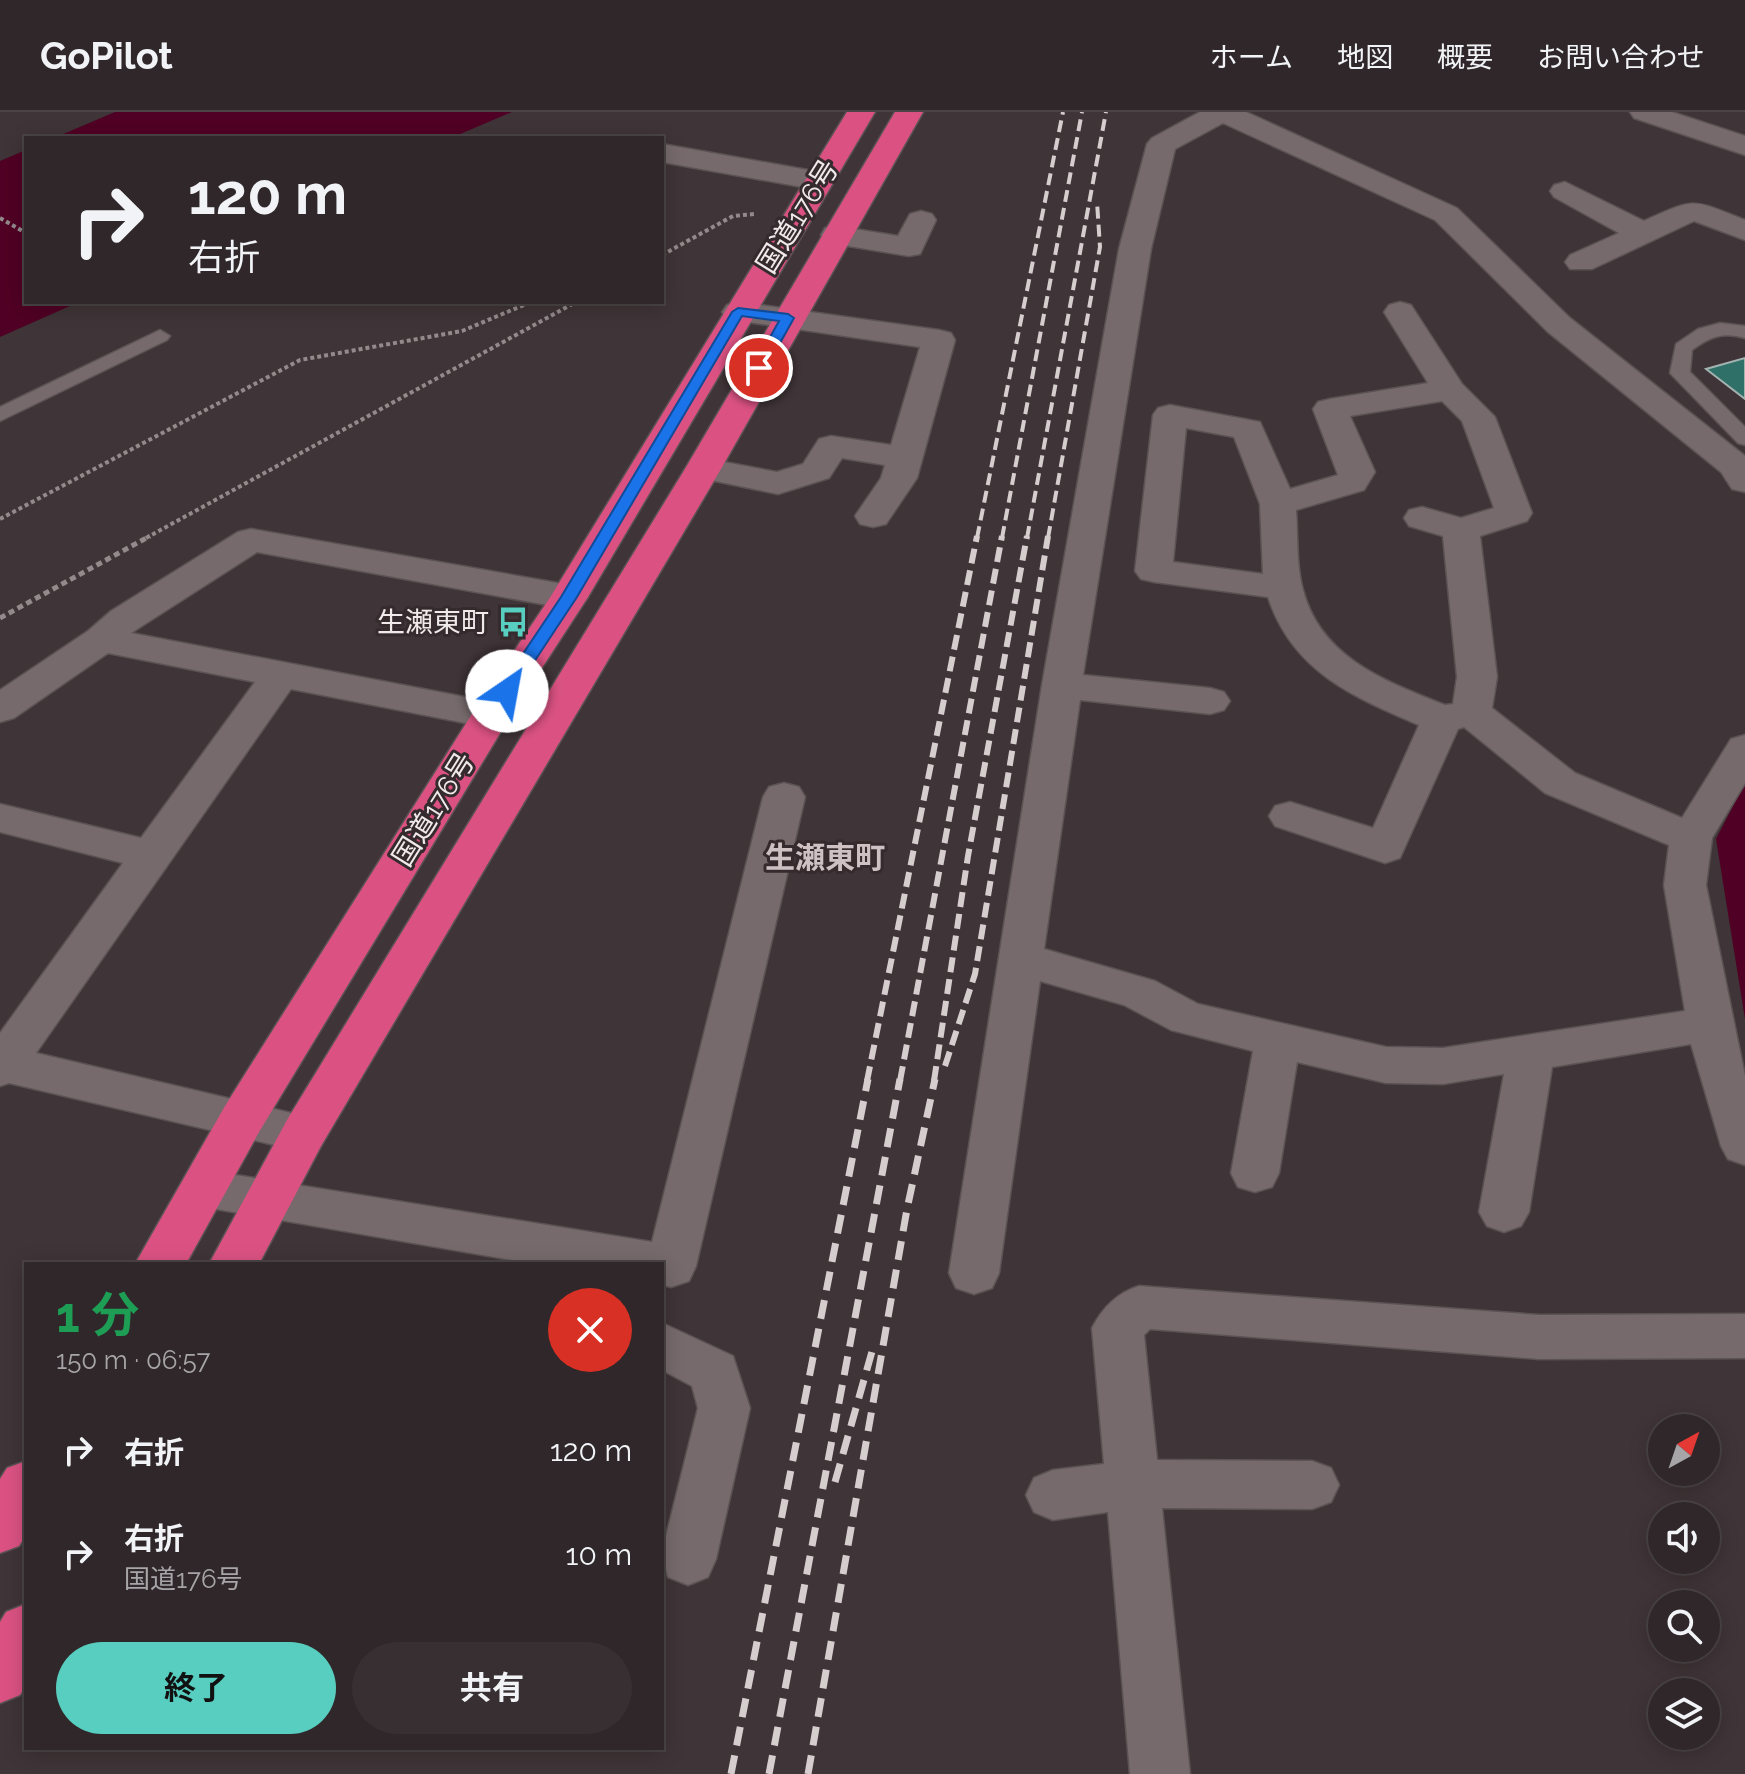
<!DOCTYPE html>
<html lang="ja">
<meta charset="utf-8">
<style>
:root{--surface:#2f2729;--page:#372f31;--text:#f1f3f6;--muted:#a7a5a8;--line:#4a4446;--accent:#58cec0}
body{margin:0;font-family:Raleway,"Noto Sans JP",sans-serif;background:var(--page);color:var(--text);height:100vh;display:flex;flex-direction:column;font-size:30px;white-space:nowrap}
*{box-sizing:border-box;margin:0}
p{font-size:26px;color:var(--muted)}
.icon{flex:none;width:44px;height:44px;fill:none;stroke:currentColor;stroke-width:2;stroke-linecap:round;stroke-linejoin:round}
.map{position:relative;flex:1;overflow:hidden}
.sheet{position:absolute;left:24px;top:1150px;width:640px;height:488px;display:flex;flex-direction:column;background:var(--surface);border-radius:0px;box-shadow:0 4px 20px #0003,0 0 0 2px var(--line)}
.sheet>*{flex:none}
.banner{position:absolute;left:24px;top:24px;width:640px;height:168px;border-radius:0px;box-shadow:0 4px 20px #0003,0 0 0 2px var(--line);background:#2f2729;color:var(--text);overflow:hidden}
.needle{width:52px;rotate:40deg}
.controls{position:absolute;left:1648px;top:1302px;display:grid;gap:16px}
.controls a{display:grid;place-items:center;width:72px;height:72px;border-radius:50%;background:var(--surface);box-shadow:0 4px 20px #0003,0 0 0 2px var(--line);font-size:40px}
.pin{position:absolute;display:grid;place-items:center;width:68px;height:68px;color:#fff;margin:-34px;border:4px solid #fff;border-radius:50%;box-shadow:0 2px 8px #0007}
.me{position:absolute;width:88px;margin:-44px;rotate:33deg;stroke-linejoin:round;filter:drop-shadow(0 0 6px #0008)}
.turn{display:flex;align-items:center;gap:28px;height:168px;padding:0 32px;font-size:36px}
.turn .icon{width:104px;height:104px;stroke-width:2.5}
.turn b{display:block;font-size:56px;line-height:68px}
.round{display:grid;place-items:center;flex:none;width:84px;height:84px;border-radius:42px;background:var(--page)}
.summary{display:flex;align-items:center;justify-content:space-between;height:136px;padding:0 32px}
h1{font-size:48px;font-weight:700;line-height:60px;color:#1e9e55}
.button{display:flex;gap:16px;margin-top:auto;padding:16px 32px}
.button a{flex:1;height:92px;border-radius:48px;background:var(--accent);color:#111;font-size:32px;font-weight:700;line-height:92px;text-align:center}
.button a+a{background:var(--page);color:var(--text)}
ul{padding:0;list-style:none}
li{display:flex;align-items:center;gap:24px;height:104px;padding:0 32px}
li div{flex:1}
li b{display:block;font-size:30px}
li em{font-style:normal}
header{display:flex;align-items:center;gap:48px;box-sizing:border-box;height:112px;padding:0 40px;background:var(--surface);border-bottom:2px solid var(--line)}
header strong{font-size:38px}
nav{display:flex;gap:44px;margin-inline-start:auto;font-size:28px}
.map>svg:first-child{display:block}
</style>
<header>
<strong>GoPilot</strong>
<nav><a>ホーム</a><a>地図</a><a>概要</a><a>お問い合わせ</a></nav>
</header>
<div class="map">
<svg width="1745" height="1662" viewBox="0 0 1745 1662">
<rect width="100%" height="100%" fill="#3f3437"/>
<!-- water -->
<g fill="#500024">
<polygon points="115,0 512,0 451,26 54,26"/>
<polygon points="26,38 26,190 79,190 0,225 0,49"/>
<polygon points="1745,671 1745,907 1716,727"/>
</g>
<!-- building -->
<polygon fill="#2f7169" stroke="#a4b2b0" stroke-width="2" points="1745,246 1745,287 1706,257"/>
<g fill="none" stroke-linecap="round" stroke-linejoin="round">
<!-- lane casing -->
<g stroke="#5b5253" stroke-width="3">
<g id="lane">
<path d="M 1720,211 L 1745,214 L 1745,226 C 1723,220 1711,224 1692,238 L 1690,260 L 1745,315 L 1745,333 L 1738,331 L 1670,261 L 1676,232 L 1698,217 Z"/>
<polygon points="160,218 170,224 167,228 0,309 0,295"/>
</g>
</g>
<!-- street casing -->
<g stroke="#5b5253" stroke-width="3">
<g id="street">
<path d="M 1200,0 L 1246,0 L 1457,96 L 1570,206 L 1745,344 L 1745,380 L 1732,377 L 1721,360 L 1548,220 L 1435,108 L 1223,11 L 1175,37 L 1151,137 L 1083,563 L 1210,576 L 1224,580 L 1230,589 L 1224,598 L 1210,602 L 1080,588 L 1044,837 L 1155,869 L 1198,892 L 1386,935 L 1443,936 L 1685,899 L 1664,773 L 1669,733 L 1545,681 L 1464,615 L 1458,617 L 1400,746 L 1385,751 L 1275,714 L 1269,704 L 1275,694 L 1290,690 L 1373,716 L 1419,613 C 1353,585 1292,559 1268,485 L 1154,470 L 1141,467 L 1135,459 L 1153,303 L 1158,296 L 1170,293 L 1260,310 L 1290,377 L 1338,363 L 1313,297 L 1318,290 L 1330,287 L 1428,271 L 1384,200 L 1389,193 L 1400,190 L 1411,193 L 1462,272 L 1495,305 L 1532,401 L 1527,409 L 1480,424 L 1497,565 L 1492,596 L 1575,661 L 1682,706 L 1731,627 L 1745,623 L 1745,671 L 1712,726 L 1706,773 L 1745,964 L 1745,1053 L 1728,1047 L 1721,1034 L 1691,932 L 1552,955 L 1529,1100 L 1521,1114 L 1504,1120 L 1487,1114 L 1479,1100 L 1504,962 L 1443,972 L 1386,971 L 1297,950 L 1279,1061 L 1272,1075 L 1255,1080 L 1238,1075 L 1231,1061 L 1253,939 L 1171,918 L 1124,893 L 1040,869 L 999,1161 L 992,1176 L 974,1182 L 956,1176 L 949,1161 L 1042,573 L 1119,137 L 1147,32 L 1152,26 ZM 1442,289 L 1462,309 L 1494,396 L 1461,406 L 1422,395 L 1409,398 L 1404,406 L 1409,414 L 1443,424 L 1457,565 L 1453,592 L 1445,593 C 1385,569 1321,546 1303,478 C 1296,453 1298,424 1296,398 L 1364,378 L 1375,360 L 1350,304 ZM 1186,316 L 1234,325 L 1260,392 L 1263,462 L 1173,450 Z"/>
<polygon points="1630,0 1672,0 1745,24 1745,43 1634,6"/>
<polygon points="662,32 819,60 830,63 834,69 830,75 819,78 662,50"/>
<path d="M 1565,70 L 1644,109 C 1697,85 1691,87 1745,108 L 1745,128 L 1694,109 L 1592,157 L 1570,157 L 1565,150 L 1570,143 L 1619,121 L 1554,85 L 1550,79 L 1554,73 Z"/>
<polygon points="921,99 932,102 936,108 920,142 909,144 836,132 825,130 821,123 825,116 836,114 898,124 910,102"/>
<polygon points="738,190 939,218 951,221 955,228 917,366 886,412 873,415 860,412 855,404 881,366 885,353 842,346 829,366 778,382 691,364 685,357 691,350 703,346 777,360 803,352 819,327 831,324 891,333 920,235 727,207 722,200 727,193"/>
<polygon points="251,417 569,473 582,477 588,485 582,493 569,497 257,440 131,521 491,590 505,594 511,603 505,612 491,616 291,577 36,941 321,1008 328,1021 321,1034 304,1040 9,971 0,974 0,921 123,751 0,720 0,692 141,726 255,570 108,541 14,606 0,610 0,578 88,519 111,499 238,420"/>
<polygon points="784,671 799,675 805,685 696,1154 689,1169 671,1175 662,1173 662,1152 535,1152 187,1092 180,1078 187,1064 204,1058 652,1130 763,685 769,675"/>
<path d="M 1139,1174 L 1539,1203 L 1745,1202 L 1745,1246 L 1539,1247 L 1150,1217 L 1144,1223 L 1157,1348 L 1312,1349 L 1331,1356 L 1339,1373 L 1331,1390 L 1312,1397 L 1162,1396 L 1190,1662 L 1130,1662 L 1108,1400 L 1053,1408 L 1034,1400 L 1026,1383 L 1034,1366 L 1053,1358 L 1104,1352 L 1092,1216 C 1103,1195 1117,1181 1139,1174 Z"/>
<polygon points="662,1211 733,1244 750,1296 716,1447 708,1465 688,1473 668,1465 662,1440 698,1296 692,1274 662,1258"/>
</g>
</g>
<!-- highway casing -->
<g stroke="#5b5253" stroke-width="3">
<g id="highway">
<polygon points="847,0 875,0 588,485 508,608 259,1020 186,1152 135,1152 225,994 477,594 551,484"/>
<polygon points="895,0 923,0 721,357 321,1034 259,1152 209,1152 287,1008 685,357"/>
<polygon points="26,1349 26,1423 19,1434 0,1441 0,1367 7,1356"/>
<polygon points="26,1492 26,1573 20,1583 0,1591 0,1510 6,1500"/>
</g>
</g>
<!-- path-far1 -->
<g stroke="#938a8c" stroke-width="4" stroke-dasharray="4 3" stroke-linecap="butt">
<polyline points="0,106 26,121"/>
<polyline points="662,143 733,104 755,102"/>
<polyline points="0,407 300,248 462,219 531,190"/>
<polyline points="146,426 576,190"/>
</g>
<!-- path -->
<polyline stroke="#938a8c" stroke-width="5" stroke-dasharray="6 4" stroke-linecap="butt" points="0,506 150,424"/>
<!-- lane -->
<use href="#lane" fill="#766a6c" fill-rule="evenodd"/>
<!-- street -->
<use href="#street" fill="#766a6c" fill-rule="evenodd"/>
<!-- highway -->
<use href="#highway" fill="#db5282" fill-rule="evenodd"/>
<!-- rail-far2 -->
<g stroke="#d5cdce" stroke-width="4" stroke-dasharray="12 6" stroke-linecap="butt">
<polyline points="977,426 1063,0"/>
<polyline points="1002,426 1082,0"/>
<polyline points="1027,426 1106,0"/>
<polyline points="1048,426 1100,135 1097,90"/>
</g>
<!-- rail-far1 -->
<g stroke="#d5cdce" stroke-width="6" stroke-dasharray="15 7" stroke-linecap="butt">
<polyline points="945,954 975,862 1048,424"/>
<polyline points="867,969 977,424"/>
<polyline points="900,969 1002,424"/>
<polyline points="934,969 968,744 1027,424"/>
</g>
<!-- rail -->
<g stroke="#d5cdce" stroke-width="7" stroke-dasharray="19 10" stroke-linecap="butt">
<polyline points="835,1370 873,1236"/>
<polyline points="731,1662 868,967"/>
<polyline points="769,1662 900,967"/>
<polyline points="808,1662 907,1097 935,967"/>
</g>
</g>
<!-- route -->
<polygon fill="#1a73e8" stroke="#114b97" stroke-width="2" points="738,196 788,202 794,206 766,256 759,260 753,256 779,209 742,204 577,485 512,583 501,583 498,579 561,485 732,200"/>
<!-- icons -->
<defs>
<g id="bus-bare" transform="scale(2.4)"><path d="M-5-6H5V4H4V6H2V4H-2V6H-4V4H-5ZM-3.5-4V0h7V-4ZM-3.5 1.2v1.5H-2V1.2ZM2 1.2v1.5H3.5V1.2Z" fill="#58cec0" stroke="#352a2d" stroke-width="2.5" paint-order="stroke"/></g>
</defs>
<g fill-rule="evenodd">
<use href="#bus-bare" x="513" y="510"/>
</g>
<g text-anchor="middle" stroke-width="6" stroke-linejoin="round" paint-order="stroke">
<!-- street labels -->
<g font-size="28" fill="#f1eaeb" stroke="#352a2d">
<text transform="translate(797 104) rotate(-58)" y="10">国道176号</text>
<text transform="translate(433 697) rotate(-58)" y="10">国道176号</text>
</g>
<!-- poi labels -->
<g font-size="28" fill="#f1eaeb" stroke="#352a2d" text-anchor="end">
<text x="489" y="520">生瀬東町</text>
</g>
<!-- neighbourhood labels -->
<g font-size="30" font-weight="bold" fill="#cec1c4" stroke="#352a2d">
<text x="825" y="756">生瀬東町</text>
</g>
</g>
</svg>
<div class="controls">
<a><svg class="needle" viewBox="-14 -14 28 28"><path d="M0-13l5 13h-10z" fill="#e53935"/><path d="M0 13l5-13h-10z" fill="#a7a5a8"/></svg></a>
<a><svg class="icon" aria-label="sound" viewBox="0 0 24 24"><path d="M4 9h4l5-4v14l-5-4H4zM17 9q2 3 0 6"/></svg></a>
<a><svg class="icon" aria-label="search" viewBox="0 0 24 24"><circle cx="10" cy="10" r="6"/><path d="M15 15l6 6"/></svg></a>
<a><svg class="icon" aria-label="layers" viewBox="0 0 24 24"><path d="M12 4l9 5-9 5-9-5zM3 14l9 5 9-5"/></svg></a>
</div>
<div class="pin" style="left:759px;top:256px;background:#d93025"><svg class="icon" aria-label="arrive" viewBox="0 0 24 24"><path d="M6 21V4h12l-3 4 3 4H6"/></svg></div>
<svg class="me" style="left:507px;top:579px" viewBox="-20 -20 40 40"><circle r="19" fill="#fff"/><path d="M0-13L10 11 0 6-10 11z" fill="#1a73e8"/></svg>
<div class="banner">
<div class="turn"><svg class="icon" aria-label="right" viewBox="0 0 24 24"><path d="M7 20v-9h11M14 6l5 5-5 5"/></svg><div><b>120 m</b>右折</div></div>
</div>
<section class="sheet">
<div class="summary"><div><h1>1 分</h1><p>150 m · 06:57</p></div><a class="round" style="background:#d93025;color:#fff"><svg class="icon" aria-label="close" viewBox="0 0 24 24"><path d="M6 6l12 12M18 6L6 18"/></svg></a></div>
<ul>
<li><svg class="icon" aria-label="right" viewBox="0 0 24 24"><path d="M7 20v-9h11M14 6l5 5-5 5"/></svg><div><b>右折</b></div><em>120 m</em></li>
<li><svg class="icon" aria-label="right" viewBox="0 0 24 24"><path d="M7 20v-9h11M14 6l5 5-5 5"/></svg><div><b>右折</b><p>国道176号</p></div><em>10 m</em></li>
</ul>
<div class="button"><a>終了</a><a>共有</a></div>
</section>
</div>
